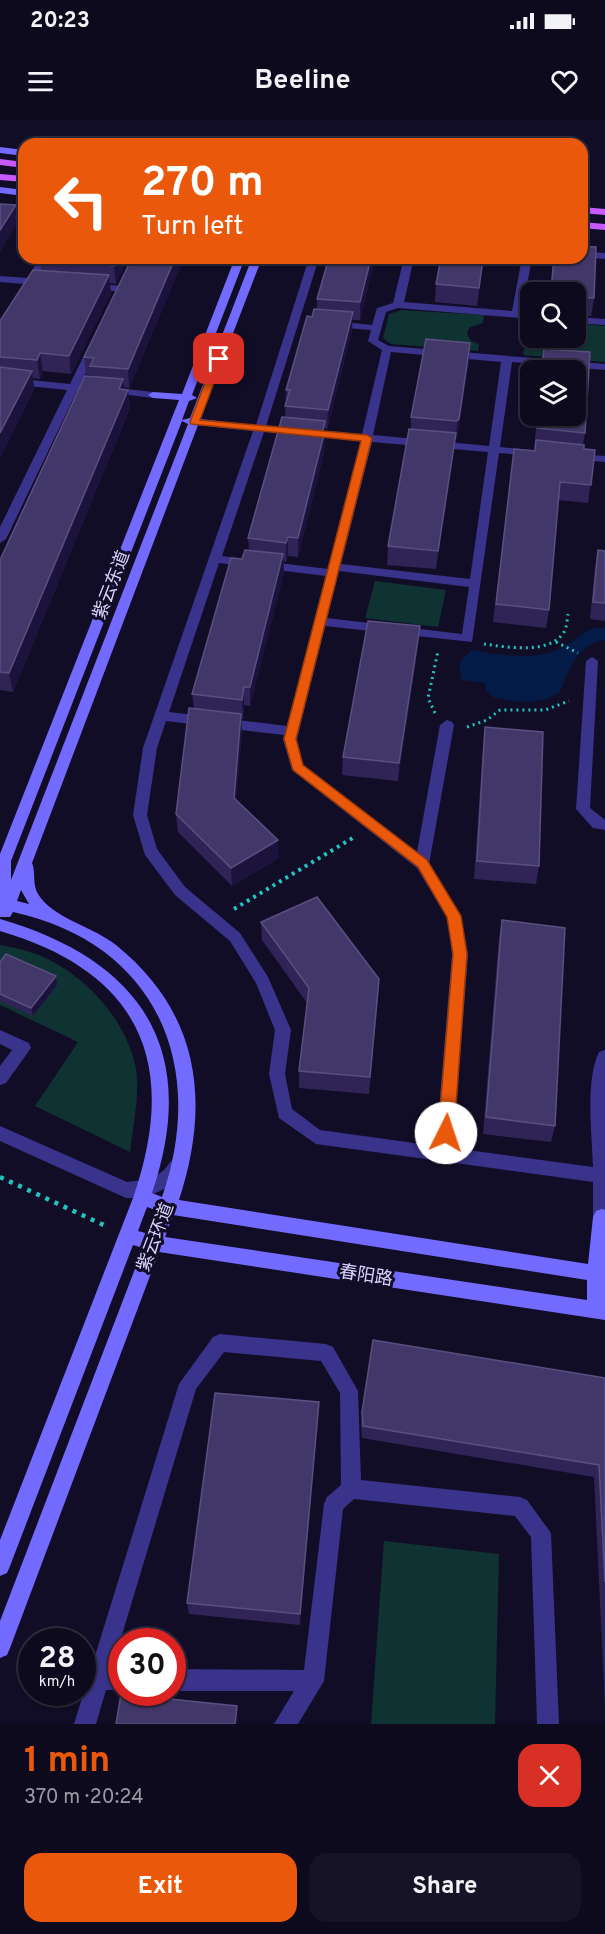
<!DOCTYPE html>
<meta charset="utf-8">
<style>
:root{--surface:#0e0a1d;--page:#171326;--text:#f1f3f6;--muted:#9b9aa4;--line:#2e2b3b;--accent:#ea580c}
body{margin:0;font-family:Overpass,"Noto Sans SC",sans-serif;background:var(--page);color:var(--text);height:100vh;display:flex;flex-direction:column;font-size:22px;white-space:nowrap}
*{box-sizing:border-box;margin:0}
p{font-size:20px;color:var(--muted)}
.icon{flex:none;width:33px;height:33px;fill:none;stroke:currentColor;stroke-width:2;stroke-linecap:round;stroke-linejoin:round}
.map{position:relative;height:1604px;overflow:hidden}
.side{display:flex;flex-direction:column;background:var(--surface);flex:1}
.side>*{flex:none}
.top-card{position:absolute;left:18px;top:18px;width:570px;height:126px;border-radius:18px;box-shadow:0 2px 4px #0004,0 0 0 2px var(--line);background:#ea580c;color:#fff;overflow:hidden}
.fabs{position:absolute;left:520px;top:162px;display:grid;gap:12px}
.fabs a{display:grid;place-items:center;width:66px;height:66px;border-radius:12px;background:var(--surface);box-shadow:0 2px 4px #0004,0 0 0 2px var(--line);font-size:30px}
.speed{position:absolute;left:18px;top:1508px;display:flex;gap:12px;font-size:30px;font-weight:700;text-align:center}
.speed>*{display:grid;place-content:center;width:78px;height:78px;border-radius:50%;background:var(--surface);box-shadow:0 2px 4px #0004,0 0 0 2px var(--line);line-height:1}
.speed small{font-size:15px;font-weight:400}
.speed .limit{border:9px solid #d22;background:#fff;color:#111}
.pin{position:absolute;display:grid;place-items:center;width:51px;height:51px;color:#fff;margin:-26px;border-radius:12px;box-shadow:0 3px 9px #0006}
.me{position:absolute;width:66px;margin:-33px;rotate:4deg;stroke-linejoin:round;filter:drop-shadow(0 0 4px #0008)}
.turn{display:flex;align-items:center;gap:21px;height:126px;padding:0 24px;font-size:27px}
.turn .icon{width:78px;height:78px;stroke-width:2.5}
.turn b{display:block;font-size:42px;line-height:51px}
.round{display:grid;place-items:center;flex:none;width:63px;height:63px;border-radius:18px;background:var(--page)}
.headline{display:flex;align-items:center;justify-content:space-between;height:102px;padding:0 24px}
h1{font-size:36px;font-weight:700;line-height:45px;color:var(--accent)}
.action{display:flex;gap:12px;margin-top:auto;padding:12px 24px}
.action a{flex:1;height:69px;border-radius:18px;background:var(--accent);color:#fff;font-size:24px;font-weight:700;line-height:69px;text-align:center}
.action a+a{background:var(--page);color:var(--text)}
.status{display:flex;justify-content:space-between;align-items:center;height:42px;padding:0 30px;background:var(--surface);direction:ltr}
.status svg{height:16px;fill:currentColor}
header{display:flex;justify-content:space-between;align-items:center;height:78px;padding:0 24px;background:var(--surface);font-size:27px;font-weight:700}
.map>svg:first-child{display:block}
</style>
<div class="status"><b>20:23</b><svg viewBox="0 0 49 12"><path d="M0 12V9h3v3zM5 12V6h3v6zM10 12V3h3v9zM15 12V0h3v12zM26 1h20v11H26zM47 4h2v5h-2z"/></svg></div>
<header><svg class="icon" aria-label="menu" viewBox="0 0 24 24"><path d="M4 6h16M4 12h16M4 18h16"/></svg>Beeline<svg class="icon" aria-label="heart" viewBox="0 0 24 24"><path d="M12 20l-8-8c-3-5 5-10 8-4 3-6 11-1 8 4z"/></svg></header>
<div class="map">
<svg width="605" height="1604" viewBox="0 0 605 1604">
<rect width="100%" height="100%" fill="#120d27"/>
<!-- green -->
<g fill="#0f3232">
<polygon points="401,190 484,195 483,203 469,208 467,214 471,221 479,224 478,231 391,224 383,218 389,194"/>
<polygon points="576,203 605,206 605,242 523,235 524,229 536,225 541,218 576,218"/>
<polygon points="375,461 446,470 438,507 365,498"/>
<path d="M 0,825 C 20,829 40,833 57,844 C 93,865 125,902 135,944 C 141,971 133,1004 130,1032 L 35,986 L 78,922 L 0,885 Z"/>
<polygon points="384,1421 499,1434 495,1604 371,1604"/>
</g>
<!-- water -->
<path fill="#041b48" d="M 595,508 L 605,508 L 605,520 C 578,523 568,551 560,572 L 548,579 L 532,582 L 506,580 L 493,577 L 487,572 L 485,563 L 462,560 C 457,545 460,540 472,530 C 500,535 537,542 563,527 C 575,520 582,512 595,508 Z"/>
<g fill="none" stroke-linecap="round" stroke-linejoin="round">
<!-- path-far2 -->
<g stroke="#22c4c0" stroke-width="3" stroke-dasharray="2 4" stroke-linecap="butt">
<polyline points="556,522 578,533"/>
<path d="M 484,524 C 506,527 550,535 564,512 C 567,507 567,500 568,494"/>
<polyline points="435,593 428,578 438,531"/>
<polyline points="467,607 487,600 500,590 545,590 569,581"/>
</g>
<!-- path-far1 -->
<polyline stroke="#22c4c0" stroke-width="4" stroke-dasharray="3 4.5" stroke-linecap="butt" points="234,789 356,716"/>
<!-- path -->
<polyline stroke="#22c4c0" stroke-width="4.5" stroke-dasharray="4 6" stroke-linecap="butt" points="0,1057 108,1107"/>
<!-- lane -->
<g fill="#39338b" fill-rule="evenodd">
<polygon points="0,910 29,923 31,928 6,963 0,965 0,946 12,930 0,924"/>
<path d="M 0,1006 L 127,1062 L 151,1059 L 163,1051 L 173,1039 L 179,1037 L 185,1039 L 187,1044 C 176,1068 152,1078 126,1078 L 0,1021 Z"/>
</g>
<!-- street -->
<g fill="#39338b" fill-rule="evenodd">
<polygon points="582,131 605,133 605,139 582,137"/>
<polygon points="39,138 49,138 37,159 48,160 48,164 34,164 27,171 22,168 25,164 0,162 0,156 28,158"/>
<path d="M 309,138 L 319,138 L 266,306 L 362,314 L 382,230 L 368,221 L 371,210 L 333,207 L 328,204 L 333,201 L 372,205 L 377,188 L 393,183 L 404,138 L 414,138 L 404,182 L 512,191 L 522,138 L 532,138 L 522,192 L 531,193 L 531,199 L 398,188 L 386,192 L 378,220 L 389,226 L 605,244 L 605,250 L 512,242 L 500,327 L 533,330 L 539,333 L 533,336 L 499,333 L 472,522 L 325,506 L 297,619 L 303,645 L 417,732 L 440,605 L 447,600 L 452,602 L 454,605 L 429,744 L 461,796 L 468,834 L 453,1028 L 593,1047 C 592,1014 585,961 599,932 L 605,930 L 605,1104 L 602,1105 L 596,1103 L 593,1097 L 593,1062 L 316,1024 L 279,998 L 269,954 L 275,910 L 256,863 L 230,821 L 175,775 L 145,735 L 133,695 L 143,628 L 253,311 L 235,309 L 230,306 L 235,303 L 256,305 ZM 391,232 L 501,242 L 489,326 L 373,315 ZM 264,312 L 361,321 L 328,449 L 222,436 ZM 372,322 L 488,332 L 470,459 L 341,444 ZM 219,443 L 326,456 L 287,606 L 169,592 ZM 339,451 L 469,467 L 462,514 L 327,498 ZM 166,601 L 284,615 L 283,619 L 292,650 L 417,748 L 447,797 L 452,834 L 436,1026 L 320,1010 L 292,989 L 285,954 L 291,910 L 268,857 L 240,813 L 185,767 L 157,729 L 147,695 L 157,628 Z"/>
<polygon points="90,163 121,166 126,169 121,172 87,168 85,166"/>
<polygon points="576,197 605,199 605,205 576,203"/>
<polygon points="93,224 98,227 80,265 86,268 77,271 6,419 0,423 0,407 67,270 0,263 0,257 70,264 88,227"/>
<polygon points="108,267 153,272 158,275 153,278 104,272 103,270"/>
<polygon points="575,334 605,336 605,342 571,339 571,335"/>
<polygon points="592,537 598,541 590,688 605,700 605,710 593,708 576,689 586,541"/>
<polygon points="220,1214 326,1224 333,1227 358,1271 361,1360 520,1377 527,1380 551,1413 559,1604 537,1604 531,1417 515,1396 354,1379 343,1389 324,1561 298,1604 274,1604 294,1571 172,1571 172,1549 304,1550 324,1384 327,1377 341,1365 340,1273 321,1241 224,1232 196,1269 112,1548 122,1548 122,1570 106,1570 96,1604 74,1604 179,1264 213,1217"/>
</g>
<!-- secondary -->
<g fill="#736aff" fill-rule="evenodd">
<polygon points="0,27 24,30 24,36 0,33"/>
<polygon points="0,67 24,70 24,76 0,73"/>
<path d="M 235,138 L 245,138 L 192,275 L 197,278 L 189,281 L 182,300 L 190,298 L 252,138 L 262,138 L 200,299 L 235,303 L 240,306 L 235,309 L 198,305 L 32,743 C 36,752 32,764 38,774 C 52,798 94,807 116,825 C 200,893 211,982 179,1080 L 588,1144 L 593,1097 L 596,1091 L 602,1089 L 605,1090 L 605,1200 L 159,1132 L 10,1528 L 7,1535 L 0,1538 L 0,1501 L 143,1128 L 133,1125 L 10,1446 L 7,1453 L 0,1456 L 0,1420 L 133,1078 C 180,943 140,852 0,811 L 0,799 C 141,840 201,929 152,1073 L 162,1077 C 208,945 156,823 13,792 L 10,797 L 0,797 L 0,734 L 179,280 L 153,278 L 148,275 L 153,272 L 182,274 ZM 182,301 L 188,304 L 11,760 L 11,741 ZM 21,770 L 29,784 L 17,781 ZM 147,1087 L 158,1091 L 149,1114 L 138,1111 ZM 173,1095 L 587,1160 L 587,1180 L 165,1117 Z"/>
</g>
<!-- primary -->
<g fill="#c75aff" fill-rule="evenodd">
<polygon points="0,39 24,42 24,48 0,45"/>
<polygon points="0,54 24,56 24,62 0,60"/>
<polygon points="582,87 605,89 605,95 582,93"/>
<polygon points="582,102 605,104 605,110 582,108"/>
</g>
</g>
<!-- wall -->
<g fill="#302457">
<polygon points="41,138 128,138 116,164 110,163 111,173 71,254 43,251 40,259 33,258 34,269 0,338 0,201 41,151 40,139"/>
<polygon points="132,138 184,138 129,268 124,267 124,269 128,270 130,288 13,572 0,570 0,440 91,256 91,255 86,255 84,237"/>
<polygon points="375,138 360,200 352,200 352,210 327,309 325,308 324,333 298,437 288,436 286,442 283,441 284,453 250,586 244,585 243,599 241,598 242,612 236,680 279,738 232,766 178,712 176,694 194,588 192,574 242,439 249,430 248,418 285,298 286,270 312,197 317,189 317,179"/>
<polygon points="484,138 477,186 435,182 436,164"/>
<polygon points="553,138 582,138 594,178 591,196 576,195 576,172 550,172"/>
<polygon points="544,229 590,232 585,313 583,324 584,325 584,329 595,330 588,383 558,380 549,490 546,508 493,502 514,329 534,331 537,296 576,296 576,250 541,250"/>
<polygon points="469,241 457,318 455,320 436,449 387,445 388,426 411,309 411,297"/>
<polygon points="598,430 605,431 605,501 590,499 595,447"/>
<polygon points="420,506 418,525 398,661 342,655 343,637"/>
<polygon points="485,607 539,746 536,764 474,759 483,626"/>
<polygon points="502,800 555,1006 551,1022 483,1014 499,818"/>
<polygon points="261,802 378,876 369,974 299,968 299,951 307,883 262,820"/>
<polygon points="0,842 57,865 33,896 0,881"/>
<polygon points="605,1258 605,1587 594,1357 362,1318 361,1304 362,1292"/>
<polygon points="319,1282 318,1296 300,1505 189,1494 187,1483"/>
</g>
<!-- shaded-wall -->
<g fill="#1c133c">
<polygon points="16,85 18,102 0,132 0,110"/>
<polygon points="117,138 128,138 116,164 114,146"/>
<polygon points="175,138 184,138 129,268 128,249"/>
<polygon points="371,138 375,138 360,200 360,182"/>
<polygon points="483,138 484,138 477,186 479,168"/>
<polygon points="109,155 111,173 71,254 69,236"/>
<polygon points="353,192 352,210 327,309 328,290"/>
<polygon points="470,223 469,241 457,318 456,320 457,301"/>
<polygon points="40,233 43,251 40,259 37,240"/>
<polygon points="32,251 34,269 0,338 0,313"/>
<polygon points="123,259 125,277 128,270 130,288 13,572 9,553"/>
<polygon points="325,301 324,333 298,437 298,418"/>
<polygon points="456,313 454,331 436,449 438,431"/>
<polygon points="288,417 288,436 286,442 286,423"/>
<polygon points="283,434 284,453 250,586 250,567"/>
<polygon points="420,506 418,525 398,661 399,643"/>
<polygon points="244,567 244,585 243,599 242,580"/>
<polygon points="241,594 242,612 235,696 234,678"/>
<polygon points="278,720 279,738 232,766 231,748"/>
<polygon points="56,856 57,865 33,896 31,888"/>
<polygon points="319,1282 318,1296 300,1505 300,1494"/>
<polygon points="237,1586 238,1595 237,1604 235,1604"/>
</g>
<!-- building -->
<g fill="#423769" stroke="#5a4f80" stroke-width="1.5">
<polygon points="0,84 16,85 0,110"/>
<polygon points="582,126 596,127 594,178 576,177 576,172 551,172 554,138 582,138"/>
<polygon points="41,138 117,138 114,146 40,139"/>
<polygon points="132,138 175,138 128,249 90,246 94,238 84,237"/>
<polygon points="329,138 371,138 360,182 317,179"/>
<polygon points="441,138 483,138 479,168 436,164"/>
<polygon points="33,150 109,155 69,236 40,233 37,240 0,237 0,201"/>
<polygon points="314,189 353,192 328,290 285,286 290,270 286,270 307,196 312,197"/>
<polygon points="426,219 470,223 459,299 457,301 411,297"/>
<polygon points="544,229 590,232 585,313 537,308 538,296 576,296 576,250 542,250"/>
<polygon points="0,247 32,251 0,313"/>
<polygon points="85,256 123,259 119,269 128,270 9,553 0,552 0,440"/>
<polygon points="282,297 325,301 322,314 324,314 298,418 288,417 286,423 248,418"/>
<polygon points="409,309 456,313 438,431 388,426"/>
<polygon points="536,320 584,325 584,329 595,330 591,365 560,362 549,490 496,484 514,329 535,331"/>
<polygon points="245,430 283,434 250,567 244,567 242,580 192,574 231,438 242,439"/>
<polygon points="598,430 605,431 605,483 593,482"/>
<polygon points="368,501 420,506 399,643 343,637"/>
<polygon points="189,588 241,594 234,678 278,720 231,748 176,694"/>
<polygon points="485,607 543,612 539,746 477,741"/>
<polygon points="317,777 379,859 370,957 299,951 309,868 261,802"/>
<polygon points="502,800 565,808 555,1006 486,997"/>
<polygon points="6,834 56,856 31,888 0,874 0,842"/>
<polygon points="373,1220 605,1258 605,1462 599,1345 363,1306 362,1292"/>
<polygon points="215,1273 319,1282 300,1494 187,1483"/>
<polygon points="121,1574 237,1586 235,1604 116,1604"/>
</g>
<!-- route -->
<polygon fill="#ea580c" stroke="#983908" stroke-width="1.5" points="219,236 223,239 200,300 367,315 372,318 296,619 303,645 427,740 461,796 467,834 454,1013 451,1017 446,1019 441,1017 438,1013 453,834 447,797 418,747 293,650 284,619 361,321 191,304 190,302 214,239"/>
<g text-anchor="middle" stroke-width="6" stroke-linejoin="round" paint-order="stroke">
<!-- street labels -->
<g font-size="18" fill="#dad3ff" stroke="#120d27">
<text transform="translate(111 465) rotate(-69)" y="6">紫云东道</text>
<text transform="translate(155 1117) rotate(-69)" y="6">紫云环道</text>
<text transform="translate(366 1155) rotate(9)" y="6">春阳路</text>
</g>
</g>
</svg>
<div class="fabs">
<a><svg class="icon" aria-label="search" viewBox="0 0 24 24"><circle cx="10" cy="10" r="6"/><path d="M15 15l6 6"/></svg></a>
<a><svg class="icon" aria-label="layers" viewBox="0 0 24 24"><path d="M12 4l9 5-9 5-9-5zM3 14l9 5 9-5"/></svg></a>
</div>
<div class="speed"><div>28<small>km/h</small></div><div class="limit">30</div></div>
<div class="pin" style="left:219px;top:239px;background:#d93025"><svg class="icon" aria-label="arrive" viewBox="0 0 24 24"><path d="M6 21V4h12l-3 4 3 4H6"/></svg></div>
<svg class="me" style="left:446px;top:1013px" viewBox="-20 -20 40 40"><circle r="19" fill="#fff"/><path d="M0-13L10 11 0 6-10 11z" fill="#ea580c"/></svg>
<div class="top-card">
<div class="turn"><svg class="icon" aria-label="left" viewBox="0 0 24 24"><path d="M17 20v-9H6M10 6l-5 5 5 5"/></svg><div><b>270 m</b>Turn left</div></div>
</div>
</div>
<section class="side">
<div class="headline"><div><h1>1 min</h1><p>370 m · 20:24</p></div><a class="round" style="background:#d93025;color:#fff"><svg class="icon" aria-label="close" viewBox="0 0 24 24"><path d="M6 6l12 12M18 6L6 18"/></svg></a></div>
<div class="action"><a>Exit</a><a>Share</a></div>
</section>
